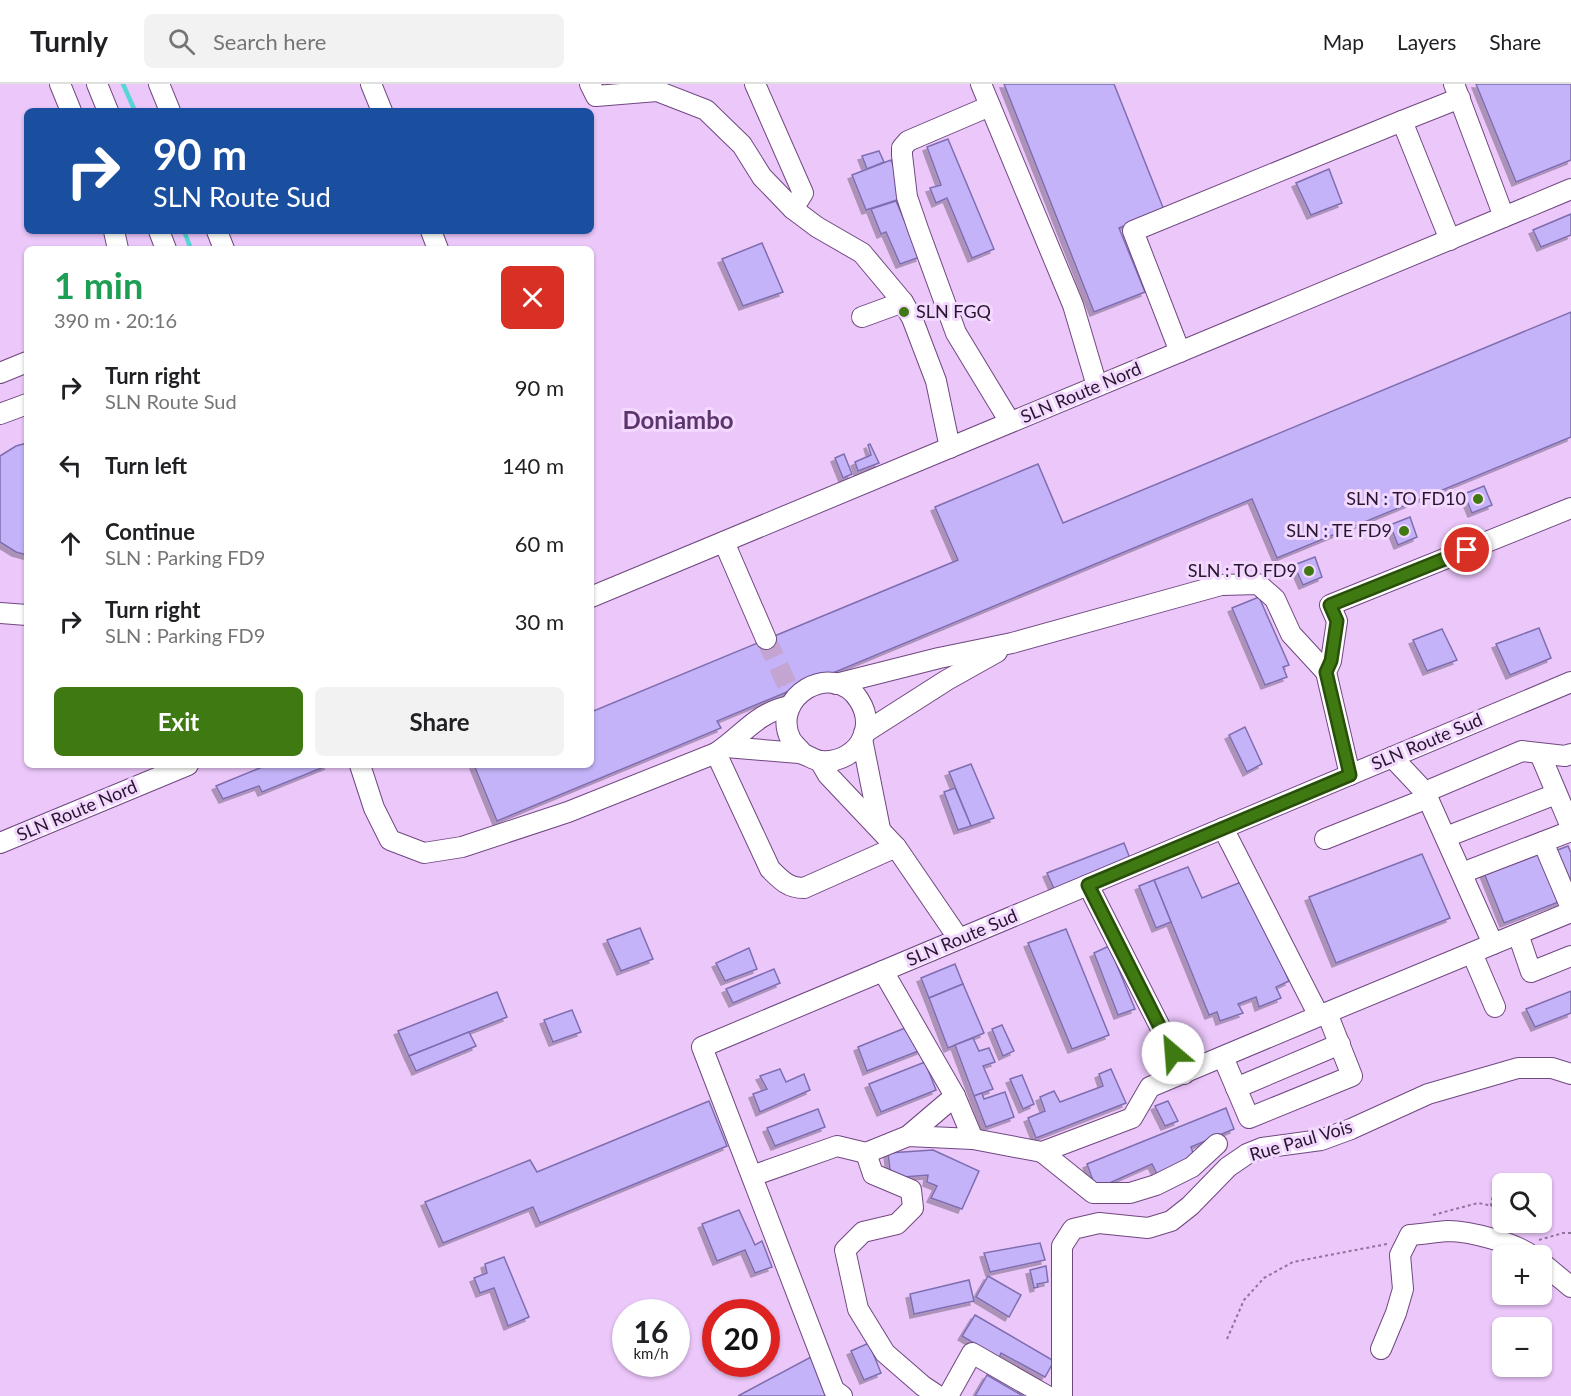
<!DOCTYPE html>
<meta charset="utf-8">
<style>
:root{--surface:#fff;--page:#f2f2f2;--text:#202124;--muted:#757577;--line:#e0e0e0;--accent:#3f7911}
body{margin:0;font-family:Lato,sans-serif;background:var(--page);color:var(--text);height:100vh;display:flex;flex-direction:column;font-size:22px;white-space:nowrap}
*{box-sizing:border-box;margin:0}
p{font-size:20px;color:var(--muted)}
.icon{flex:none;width:33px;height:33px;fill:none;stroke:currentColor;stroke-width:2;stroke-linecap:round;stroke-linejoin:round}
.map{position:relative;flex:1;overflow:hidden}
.sheet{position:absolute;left:24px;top:162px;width:570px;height:522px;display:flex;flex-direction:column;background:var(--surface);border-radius:9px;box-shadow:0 2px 4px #0004}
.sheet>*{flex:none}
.banner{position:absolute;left:24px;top:24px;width:570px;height:126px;border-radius:9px;box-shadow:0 2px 4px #0004;background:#1a4fa0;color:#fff;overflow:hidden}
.fabs{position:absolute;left:1492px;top:1089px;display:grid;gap:12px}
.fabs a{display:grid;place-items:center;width:60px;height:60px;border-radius:9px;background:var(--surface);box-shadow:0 2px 4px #0004;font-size:30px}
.speed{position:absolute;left:612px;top:1215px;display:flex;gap:12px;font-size:30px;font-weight:700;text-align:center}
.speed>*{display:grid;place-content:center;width:78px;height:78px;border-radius:50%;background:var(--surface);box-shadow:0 2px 4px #0004;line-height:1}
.speed small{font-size:15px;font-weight:400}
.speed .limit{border:9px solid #d22;background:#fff;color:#111}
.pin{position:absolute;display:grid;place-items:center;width:51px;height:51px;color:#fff;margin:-26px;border:3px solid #fff;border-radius:50%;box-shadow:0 2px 6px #0007}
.me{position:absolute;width:66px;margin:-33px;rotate:333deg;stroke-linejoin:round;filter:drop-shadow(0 0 4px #0008)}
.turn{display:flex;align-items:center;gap:21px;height:126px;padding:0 30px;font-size:27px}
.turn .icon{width:78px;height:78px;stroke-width:2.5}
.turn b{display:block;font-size:42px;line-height:51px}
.round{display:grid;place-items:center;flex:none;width:63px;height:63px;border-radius:9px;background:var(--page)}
.summary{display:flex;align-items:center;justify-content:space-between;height:102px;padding:0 30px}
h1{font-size:36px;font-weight:700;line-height:45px;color:#1e9e55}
.action{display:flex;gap:12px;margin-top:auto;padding:12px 30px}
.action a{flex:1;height:69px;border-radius:9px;background:var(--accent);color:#fff;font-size:24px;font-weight:700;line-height:69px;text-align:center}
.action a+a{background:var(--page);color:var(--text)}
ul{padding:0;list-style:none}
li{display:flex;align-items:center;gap:18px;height:78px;padding:0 30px}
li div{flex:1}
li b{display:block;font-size:22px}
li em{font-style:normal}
header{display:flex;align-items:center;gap:36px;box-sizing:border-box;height:84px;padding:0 30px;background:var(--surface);border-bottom:2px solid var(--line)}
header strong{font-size:28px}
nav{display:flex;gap:33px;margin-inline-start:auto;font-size:21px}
.search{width:420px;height:54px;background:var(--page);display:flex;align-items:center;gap:15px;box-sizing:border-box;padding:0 21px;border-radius:9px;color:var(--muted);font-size:22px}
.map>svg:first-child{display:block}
</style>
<header>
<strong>Turnly</strong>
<div class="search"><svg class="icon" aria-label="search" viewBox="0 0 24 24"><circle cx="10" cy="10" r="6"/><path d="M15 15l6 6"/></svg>Search here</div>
<nav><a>Map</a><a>Layers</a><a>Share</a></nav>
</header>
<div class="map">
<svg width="1571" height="1312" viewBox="0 0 1571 1312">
<defs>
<filter id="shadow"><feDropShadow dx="-4" dy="4" stdDeviation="0" flood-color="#0004"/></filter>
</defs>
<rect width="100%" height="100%" fill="#ebc7fa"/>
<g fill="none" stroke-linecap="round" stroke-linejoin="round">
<!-- stream -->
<g stroke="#56d6d6" stroke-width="4.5">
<polyline points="123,0 135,27"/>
<polyline points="184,147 191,165"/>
</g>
</g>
<!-- building -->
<g fill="#c4b3f9" stroke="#7f6eaf" stroke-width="1.5" filter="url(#shadow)">
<polygon points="1004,0 1114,0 1164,126 1119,144 1145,208 1094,228"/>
<polygon points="1476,0 1571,0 1571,76 1516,98"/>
<polygon points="948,55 994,165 972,174 947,114 936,119 930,104 941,101 927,63"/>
<polygon points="879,67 884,78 867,85 862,72"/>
<polygon points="891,76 906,113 866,126 852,91"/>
<polygon points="1329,85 1342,119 1311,131 1296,99"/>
<polygon points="896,117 920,173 900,180 886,148 881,150 871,125"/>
<polygon points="1571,130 1571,151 1541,163 1533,146"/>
<polygon points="762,159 783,208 743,222 722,175"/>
<polygon points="1571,228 1571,353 1277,474 1252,415 717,637 721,644 497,737 474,681 591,681 591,628 958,476 935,423 1038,380 1063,439"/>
<polygon points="27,359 27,471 16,468 0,458 0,372 16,362"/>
<polygon points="870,360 879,379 858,387 855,378 871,371 868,361"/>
<polygon points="844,370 852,390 843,394 835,374"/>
<polygon points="1484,402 1492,421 1472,429 1464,410"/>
<polygon points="1410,433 1417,453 1398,461 1390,441"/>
<polygon points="1315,473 1322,493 1303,501 1294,481"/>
<polygon points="1259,513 1289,581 1283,583 1287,593 1265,601 1232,524"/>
<polygon points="1539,544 1551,574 1510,591 1496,560"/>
<polygon points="1442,545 1457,576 1427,587 1413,556"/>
<polygon points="1245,643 1262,680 1247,688 1229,651"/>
<polygon points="971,680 994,734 971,742 949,688"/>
<polygon points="267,681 329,681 262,708 259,702 223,715 216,702"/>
<polygon points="955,704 971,742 958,746 944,708"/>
<polygon points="1124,759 1131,777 1055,807 1047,789"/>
<polygon points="1568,762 1571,769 1571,806 1555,767"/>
<polygon points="1540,766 1561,817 1504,839 1484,789"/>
<polygon points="1422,770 1450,834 1336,879 1309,813"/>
<polygon points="1188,783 1202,814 1246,796 1289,897 1276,903 1281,914 1259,923 1256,913 1238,920 1243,929 1220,937 1217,928 1209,931 1154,796"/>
<polygon points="1154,796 1171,838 1156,844 1139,802"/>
<polygon points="640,844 653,875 621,887 607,856"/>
<polygon points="1066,845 1109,951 1072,965 1028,859"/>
<polygon points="1109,862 1135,925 1118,931 1094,869"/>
<polygon points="749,864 757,885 725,897 716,879"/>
<polygon points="955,880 963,900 929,914 921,894"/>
<polygon points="774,885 780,899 733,919 726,905"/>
<polygon points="963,900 984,949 948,964 929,914"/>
<polygon points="1571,907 1571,929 1535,943 1526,925"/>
<polygon points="497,908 507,933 409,972 398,947"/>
<polygon points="572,926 581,948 553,958 544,936"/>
<polygon points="1002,941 1014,967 1003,972 992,945"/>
<polygon points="910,942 921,966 867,987 858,963"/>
<polygon points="469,948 476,962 416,987 409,972"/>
<polygon points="973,954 979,967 989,964 995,978 983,982 993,1005 974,1012 955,961"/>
<polygon points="925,978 936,1006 881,1028 869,1000"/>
<polygon points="780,985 786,998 804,990 810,1006 760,1028 753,1010 767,1005 760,992"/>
<polygon points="1111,985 1126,1019 1036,1054 1028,1034 1045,1027 1040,1013 1054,1007 1060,1018 1103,1002 1099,990"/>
<polygon points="1022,991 1034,1020 1023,1025 1010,995"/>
<polygon points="1005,1008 1014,1033 986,1043 974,1012 982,1009 984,1015"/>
<polygon points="709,1017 727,1062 540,1139 533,1123 443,1159 425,1118 530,1076 537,1088"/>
<polygon points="1168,1017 1178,1037 1165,1042 1155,1022"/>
<polygon points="1226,1024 1234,1045 1191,1063 1195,1074 1157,1090 1152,1080 1096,1105 1087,1080"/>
<polygon points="818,1025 825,1043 775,1062 767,1044"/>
<polygon points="933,1066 979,1087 962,1125 931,1114 937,1102 927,1098 928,1091 891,1094 888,1069"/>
<polygon points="739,1126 755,1161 762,1157 772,1183 755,1189 745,1166 717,1177 702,1140"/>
<polygon points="1040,1159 1045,1176 990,1188 984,1169"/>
<polygon points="504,1173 529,1233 508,1242 494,1204 480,1209 474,1194 487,1189 485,1180"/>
<polygon points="1046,1182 1048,1198 1037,1200 1038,1203 1034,1204 1030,1186"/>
<polygon points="988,1192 1021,1211 1009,1233 976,1213"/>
<polygon points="969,1196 974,1217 914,1230 910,1210"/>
<polygon points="975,1231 1054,1277 1045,1293 1001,1269 999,1274 962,1252"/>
<polygon points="869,1259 881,1289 864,1296 851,1267"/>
<polygon points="811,1273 832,1312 738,1312"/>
<polygon points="987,1291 1023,1312 975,1312"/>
</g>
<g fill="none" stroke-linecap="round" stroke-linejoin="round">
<!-- minor-tunnel -->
<polyline stroke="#c4a4d1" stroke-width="20" stroke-dasharray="20 10" stroke-linecap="butt" points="766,555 790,607"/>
<!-- minor casing -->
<g stroke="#704880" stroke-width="22">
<g id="minor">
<polyline points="60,0 71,27"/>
<polyline points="97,0 108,27"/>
<polyline points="159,0 170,27"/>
<polyline points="371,0 382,27"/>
<polyline points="590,0 596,12 657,7 706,26 742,61 762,93 793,125 817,143 862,169 903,218 912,234 936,297 950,364"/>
<polyline points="755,0 803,109 793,125"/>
<polyline points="981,0 1073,221 1097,302"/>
<polyline points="1454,0 1504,133"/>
<polyline points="990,22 908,57 902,64 902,71 907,113 918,145 956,249 1010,338"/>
<polyline points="1402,37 1460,14"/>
<polyline points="114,147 118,165"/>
<polyline points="159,147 166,165"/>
<polyline points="217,147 224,165"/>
<polyline points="431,147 438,165"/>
<polyline points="862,233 903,218"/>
<polyline points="1180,268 1133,147 1402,37 1450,156"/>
<polyline points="0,289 27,278"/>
<polyline points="0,330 27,320"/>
<polyline points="724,458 766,555"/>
<polyline points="591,513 1571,105"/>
<polyline points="0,529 27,531"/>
<polyline points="836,600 939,574 1012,559 1221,501 1258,500 1275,515 1291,550 1326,588"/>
<polyline points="864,649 947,596 997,568"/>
<polyline points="862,655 880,745"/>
<path d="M 726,663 C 750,665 774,667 799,669 C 806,670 812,675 820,677 C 838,679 858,669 864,651 C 868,639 866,627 859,616 C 833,575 769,613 791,656 C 794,661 800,665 803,670"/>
<path d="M 716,669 L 770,785 C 781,796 788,804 804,804 L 896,763"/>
<polyline points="1540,670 1571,743"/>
<polyline points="820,677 828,691 896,763 959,855"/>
<path d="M 360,681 L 374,724 L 390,756 L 424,769 L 462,763 L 568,728 L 716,669 C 742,652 757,628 790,622"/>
<polyline points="1350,691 1326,588 1331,577 1337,537 1330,521 1571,424"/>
<polyline points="1425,708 1522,667 1565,672 1571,670"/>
<polyline points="1223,744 1319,932 1493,860 1425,708 1392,673"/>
<polyline points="1446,753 1556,710"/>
<polyline points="1325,755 1428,714"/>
<polyline points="1543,758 1571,824"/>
<polyline points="0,759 188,681"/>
<polyline points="1462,789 1571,747"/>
<polyline points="1088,801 1184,990"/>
<polyline points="1518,850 1531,888 1571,872"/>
<polyline points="1493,860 1571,828"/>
<polyline points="1472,869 1495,923"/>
<polyline points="883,887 955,1012 973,1055 1042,1068 1132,1034 1150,1003 1319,932"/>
<polyline points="1223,973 1249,1034 1352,992 1327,929"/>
<polyline points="1236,1004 1340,960"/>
<polyline points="908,1052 955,1012"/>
<polyline points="1042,1068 1093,1109 1130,1109 1156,1101 1192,1083 1217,1060"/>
<polyline points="866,1069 873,1090 911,1106 913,1124 897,1140 863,1148 845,1166 858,1225 885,1269 923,1302 938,1312"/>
<polyline points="752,1092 837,1062 866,1069 908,1052 973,1055"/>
<polyline points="1542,1179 1571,1203"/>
<path d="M 1381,1265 L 1396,1229 L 1403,1205 L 1400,1171 L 1410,1151 C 1423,1150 1435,1148 1448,1147 C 1469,1147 1516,1159 1532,1172"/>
<polyline points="842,1312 834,1306 702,963 1571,598"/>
<polyline points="948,1312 972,1269 1047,1312"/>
<polyline points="1062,1312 1062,1162 1073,1145 1099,1139 1148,1144 1171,1137 1190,1122 1228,1083 1247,1070 1262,1064 1321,1056 1351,1045 1428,1010 1518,984 1552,984 1571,990"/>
</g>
</g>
<!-- path -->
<g stroke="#8f749b" stroke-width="2" stroke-dasharray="3 3" stroke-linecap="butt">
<polyline points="1491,1122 1496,1093 1527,1098"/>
<polyline points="1433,1131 1478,1119 1503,1124"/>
<polyline points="1542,1132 1546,1132 1551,1111"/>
<polyline points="1539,1156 1563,1149 1571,1149"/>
<polyline points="1227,1255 1244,1216 1264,1194 1293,1178 1387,1160"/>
</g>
<!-- minor -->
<use href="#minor" stroke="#fff" stroke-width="20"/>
</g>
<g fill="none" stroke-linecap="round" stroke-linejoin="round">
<!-- route casing -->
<g stroke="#294f0b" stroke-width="15">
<polyline id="route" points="1173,969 1088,801 1350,691 1326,588 1331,577 1337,537 1330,521 1467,466"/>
</g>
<!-- route -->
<use href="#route" stroke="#3f7911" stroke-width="10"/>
</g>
<!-- markers -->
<g fill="#3f7911" stroke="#f3d8ff" stroke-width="2">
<circle cx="904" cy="228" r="6"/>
<circle cx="1478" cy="415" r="6"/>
<circle cx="1404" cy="447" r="6"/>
<circle cx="1309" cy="487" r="6"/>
</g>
<g text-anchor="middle" stroke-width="6" stroke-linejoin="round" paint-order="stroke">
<!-- poi labels -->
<g font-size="18" fill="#27162e" stroke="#f3d8ff" text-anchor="end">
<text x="916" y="234" text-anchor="start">SLN FGQ</text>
<text x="1466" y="421">SLN : TO FD10</text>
<text x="1392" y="453">SLN : TE FD9</text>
<text x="1297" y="493">SLN : TO FD9</text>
</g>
<!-- street labels -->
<g font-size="18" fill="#27162e" stroke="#f3d8ff">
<text transform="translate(1081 309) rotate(-23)" y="6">SLN Route Nord</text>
<text transform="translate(1427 658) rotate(-23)" y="6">SLN Route Sud</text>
<text transform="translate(77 727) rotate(-23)" y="6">SLN Route Nord</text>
<text transform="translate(962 854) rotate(-23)" y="6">SLN Route Sud</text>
<text transform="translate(1301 1057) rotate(-16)" y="6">Rue Paul Vois</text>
</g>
<!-- district labels -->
<g font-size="24" font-weight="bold" fill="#5c356c" stroke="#f3d8ff">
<text x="678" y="345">Doniambo</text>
</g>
</g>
</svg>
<div class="fabs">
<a><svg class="icon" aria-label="search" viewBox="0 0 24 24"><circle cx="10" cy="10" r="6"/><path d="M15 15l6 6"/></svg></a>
<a>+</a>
<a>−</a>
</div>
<div class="speed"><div>16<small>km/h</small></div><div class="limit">20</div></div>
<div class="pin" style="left:1467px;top:466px;background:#d93025"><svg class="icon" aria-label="arrive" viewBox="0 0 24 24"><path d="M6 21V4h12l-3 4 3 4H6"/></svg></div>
<svg class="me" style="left:1173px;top:969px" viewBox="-20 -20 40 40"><circle r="19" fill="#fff"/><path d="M0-13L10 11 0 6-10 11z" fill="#3f7911"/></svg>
<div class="banner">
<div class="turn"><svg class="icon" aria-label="right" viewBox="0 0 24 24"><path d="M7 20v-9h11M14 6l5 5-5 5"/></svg><div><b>90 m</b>SLN Route Sud</div></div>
</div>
<section class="sheet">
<div class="summary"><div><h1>1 min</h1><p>390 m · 20:16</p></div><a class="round" style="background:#d93025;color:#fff"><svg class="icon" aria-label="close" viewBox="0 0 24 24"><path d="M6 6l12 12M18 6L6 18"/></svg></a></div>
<ul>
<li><svg class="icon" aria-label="right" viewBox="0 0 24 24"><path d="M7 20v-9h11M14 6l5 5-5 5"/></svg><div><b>Turn right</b><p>SLN Route Sud</p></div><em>90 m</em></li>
<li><svg class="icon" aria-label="left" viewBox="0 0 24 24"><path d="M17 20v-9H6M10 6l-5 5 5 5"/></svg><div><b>Turn left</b></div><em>140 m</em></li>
<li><svg class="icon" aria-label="ahead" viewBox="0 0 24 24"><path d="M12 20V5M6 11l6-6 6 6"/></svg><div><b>Continue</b><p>SLN : Parking FD9</p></div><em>60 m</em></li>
<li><svg class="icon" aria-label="right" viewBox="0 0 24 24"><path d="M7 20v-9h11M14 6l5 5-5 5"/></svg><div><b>Turn right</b><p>SLN : Parking FD9</p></div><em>30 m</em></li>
</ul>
<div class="action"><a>Exit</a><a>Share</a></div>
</section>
</div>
